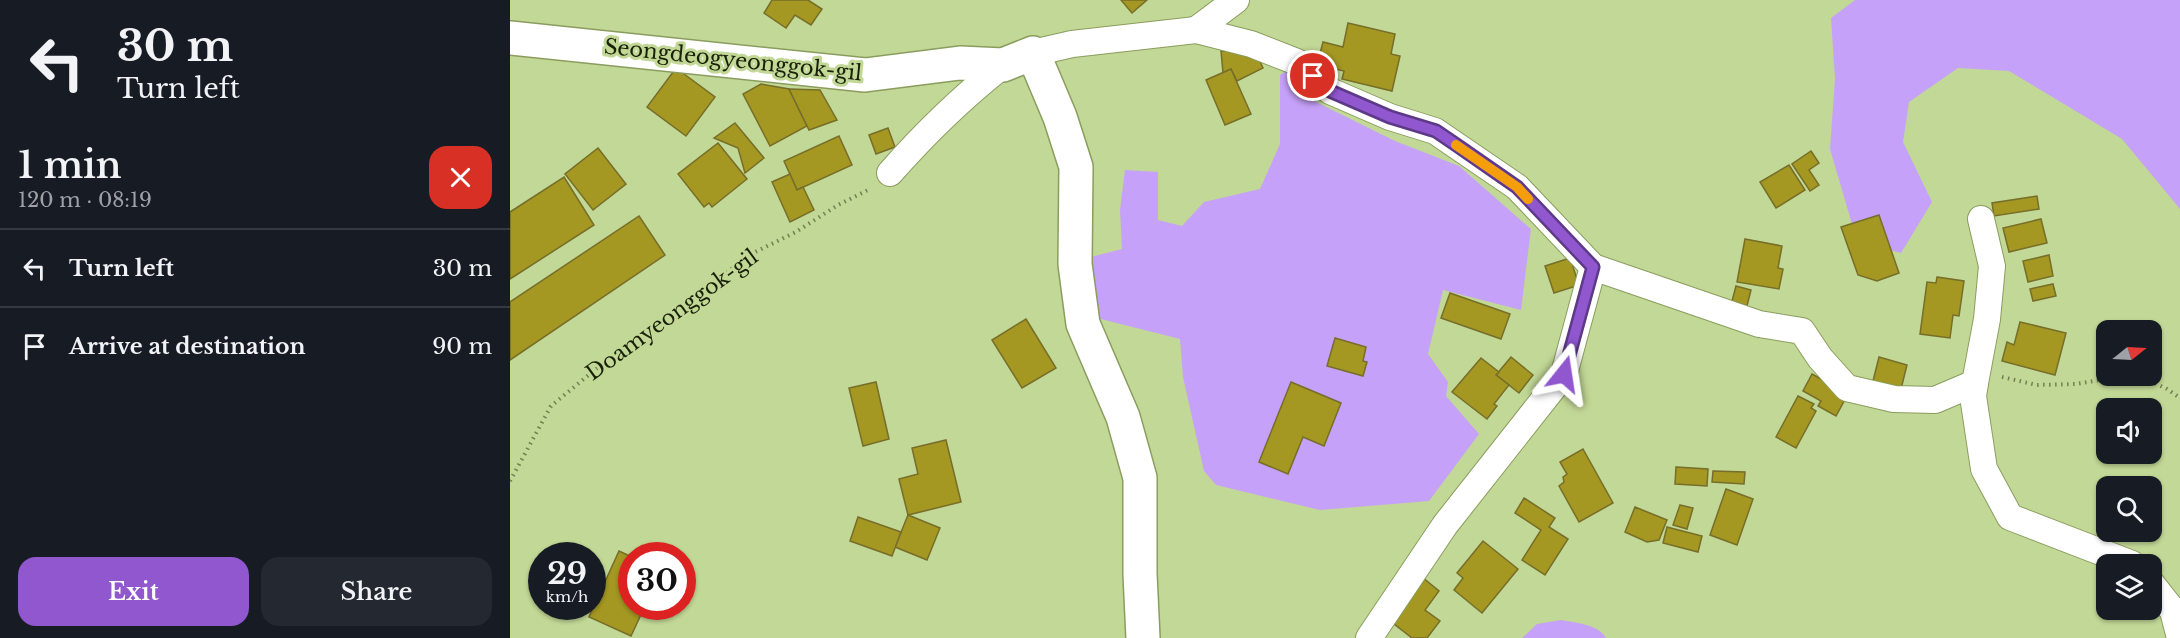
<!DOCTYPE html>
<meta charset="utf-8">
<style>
:root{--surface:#171b24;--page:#242831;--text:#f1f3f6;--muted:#9ea1a6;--line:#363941;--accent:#9057cf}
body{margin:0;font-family:"Libre Baskerville",serif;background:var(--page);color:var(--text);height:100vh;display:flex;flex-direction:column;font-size:22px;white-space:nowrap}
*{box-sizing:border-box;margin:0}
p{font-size:20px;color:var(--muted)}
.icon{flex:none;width:33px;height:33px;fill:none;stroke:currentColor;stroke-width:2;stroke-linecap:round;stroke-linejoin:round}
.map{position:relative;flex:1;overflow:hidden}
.side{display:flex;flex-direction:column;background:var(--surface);width:510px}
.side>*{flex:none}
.guide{background:#171b24;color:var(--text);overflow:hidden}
.needle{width:39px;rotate:72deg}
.controls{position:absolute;left:1586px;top:320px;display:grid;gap:12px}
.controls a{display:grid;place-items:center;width:66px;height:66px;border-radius:12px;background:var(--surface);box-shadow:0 2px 4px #0004;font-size:30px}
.speed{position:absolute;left:18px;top:542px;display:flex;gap:12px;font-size:30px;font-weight:700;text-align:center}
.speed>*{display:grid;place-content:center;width:78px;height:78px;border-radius:50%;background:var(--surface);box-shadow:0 2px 4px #0004;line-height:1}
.speed small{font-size:15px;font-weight:400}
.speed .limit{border:9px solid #d22;background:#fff;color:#111}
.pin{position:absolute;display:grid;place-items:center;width:51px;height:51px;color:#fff;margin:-26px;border:3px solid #fff;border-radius:50%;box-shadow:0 2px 6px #0007}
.me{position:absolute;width:66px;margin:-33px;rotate:15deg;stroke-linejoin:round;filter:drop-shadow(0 0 4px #0008)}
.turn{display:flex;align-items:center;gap:21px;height:126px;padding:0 18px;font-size:27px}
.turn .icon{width:78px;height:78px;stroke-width:2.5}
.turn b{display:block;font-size:42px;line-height:51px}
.round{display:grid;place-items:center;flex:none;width:63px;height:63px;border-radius:18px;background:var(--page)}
.head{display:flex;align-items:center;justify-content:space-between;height:102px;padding:0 18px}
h1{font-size:36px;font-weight:600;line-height:45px}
.action{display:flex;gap:12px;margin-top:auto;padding:12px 18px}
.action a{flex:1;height:69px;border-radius:18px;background:var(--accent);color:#fff;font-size:24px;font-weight:600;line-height:69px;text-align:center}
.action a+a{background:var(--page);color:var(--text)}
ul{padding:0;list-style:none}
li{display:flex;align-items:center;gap:18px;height:78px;padding:0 18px;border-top:2px solid var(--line)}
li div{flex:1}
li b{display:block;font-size:22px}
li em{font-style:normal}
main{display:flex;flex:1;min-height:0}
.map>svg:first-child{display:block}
</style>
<main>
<section class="side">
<div class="guide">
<div class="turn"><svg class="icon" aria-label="left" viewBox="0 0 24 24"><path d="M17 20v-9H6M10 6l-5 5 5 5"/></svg><div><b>30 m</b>Turn left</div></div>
</div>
<div class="head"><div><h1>1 min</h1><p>120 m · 08:19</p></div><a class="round" style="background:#d93025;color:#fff"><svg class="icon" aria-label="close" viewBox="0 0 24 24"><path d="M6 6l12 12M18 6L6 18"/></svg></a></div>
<ul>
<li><svg class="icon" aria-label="left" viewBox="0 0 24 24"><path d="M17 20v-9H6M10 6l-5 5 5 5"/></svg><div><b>Turn left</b></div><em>30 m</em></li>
<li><svg class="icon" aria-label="arrive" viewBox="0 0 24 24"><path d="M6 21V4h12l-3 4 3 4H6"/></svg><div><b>Arrive at destination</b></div><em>90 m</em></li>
</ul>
<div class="action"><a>Exit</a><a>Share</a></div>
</section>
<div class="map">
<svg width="1670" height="638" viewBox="0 0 1670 638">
<rect width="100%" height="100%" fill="#c2d896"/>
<!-- green -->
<g fill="#c6a1f9">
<polygon points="1345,0 1670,0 1670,209 1612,139 1499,71 1448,68 1399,102 1393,142 1422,202 1391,253 1347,241 1320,149 1325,79 1321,18"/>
<polygon points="778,70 804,101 885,141 949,166 1021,229 1011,310 933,290 918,354 938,382 936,396 969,434 919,501 810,510 706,485 694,471 673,377 670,339 583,317 577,258 612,249 610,210 615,170 648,172 648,220 672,226 694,202 750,189 770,144 770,75"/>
<path d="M 1051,620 C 1066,623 1088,624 1096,638 L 1012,638 L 1027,624 Z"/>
</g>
<!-- building -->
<g fill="#a49722" stroke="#766e29" stroke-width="1.5">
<polygon points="262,0 298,0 312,9 301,25 285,15 276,28 254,13"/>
<polygon points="611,0 637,0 622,13"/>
<polygon points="838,23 885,34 881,54 890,56 882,91 832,79 834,71 807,65 813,42 833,47"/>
<polygon points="711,51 745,51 753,68 727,81 721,69 713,73"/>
<polygon points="166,68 205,97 176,136 137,107"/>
<polygon points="721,69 741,114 715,125 696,80"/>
<polygon points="251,84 279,89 297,126 260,146 233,94"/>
<polygon points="279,89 310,90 327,120 299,130"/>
<polygon points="225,123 254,158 235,173 228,148 204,138"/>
<polygon points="378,128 385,147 366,154 359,135"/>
<polygon points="329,136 342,165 287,190 274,161"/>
<polygon points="208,143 237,179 202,207 199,203 194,207 168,174"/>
<polygon points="88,148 116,184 83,210 55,174"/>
<polygon points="1301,151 1309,163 1299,170 1309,185 1300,191 1282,164"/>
<polygon points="1279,165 1295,190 1266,208 1250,182"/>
<polygon points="280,174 287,190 293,187 304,210 280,222 262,182"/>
<polygon points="54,177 84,225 0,279 0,212"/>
<polygon points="1527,196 1529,209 1484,216 1482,203"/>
<polygon points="1369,215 1389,273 1367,281 1348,275 1331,227"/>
<polygon points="129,216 155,255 0,360 0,302"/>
<polygon points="1531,219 1537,243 1499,252 1493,228"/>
<polygon points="1235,239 1272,246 1268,268 1273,269 1269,289 1227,282"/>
<polygon points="1539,255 1543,276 1518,282 1513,261"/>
<polygon points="1060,258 1069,285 1044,293 1035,266"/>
<polygon points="1427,277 1454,281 1449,316 1443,315 1440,338 1410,334 1417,282 1426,283"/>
<polygon points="1543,284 1546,296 1523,301 1520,289"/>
<polygon points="1226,286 1241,290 1237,306 1222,301"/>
<polygon points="940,293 1000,314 991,339 931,318"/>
<polygon points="516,319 546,368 512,388 482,340"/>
<polygon points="1510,322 1556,333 1545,375 1492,361 1497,342 1504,345"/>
<polygon points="825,338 856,347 853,361 857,362 853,376 817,366"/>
<polygon points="1001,357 1023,375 1009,393 986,375"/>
<polygon points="1369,357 1397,365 1391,389 1363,381"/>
<polygon points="971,358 989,372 986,375 999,385 984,404 987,406 977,419 942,392"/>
<polygon points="1302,374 1338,394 1326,416 1308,406 1311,401 1293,391"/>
<polygon points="366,382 379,439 353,446 339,388"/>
<polygon points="781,382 831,403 814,446 793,437 778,474 749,462"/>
<polygon points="1288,396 1304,404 1301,408 1306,411 1286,448 1266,437"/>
<polygon points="436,440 451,502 398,515 389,479 408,474 402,448"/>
<polygon points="1073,449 1103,503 1069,522 1049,486 1054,482 1053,477 1057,474 1050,462"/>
<polygon points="1166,467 1198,469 1197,486 1165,484"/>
<polygon points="1203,471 1235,472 1234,484 1202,482"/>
<polygon points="1216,489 1243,499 1227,545 1200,535"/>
<polygon points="1014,498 1045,518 1039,527 1058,539 1035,575 1012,560 1031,530 1005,513"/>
<polygon points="1170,505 1183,508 1177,529 1163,525"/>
<polygon points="1125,507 1157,520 1149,540 1137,542 1115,532"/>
<polygon points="398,515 430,528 417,560 385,547"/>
<polygon points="348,517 391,532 382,556 340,541"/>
<polygon points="1157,527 1192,536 1188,552 1153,543"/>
<polygon points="973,541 1008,569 972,613 944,590 953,578 947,573"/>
<polygon points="109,551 122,557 122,606 135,606 121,636 79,617"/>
<polygon points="912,577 929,591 915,610 930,621 917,638 902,638 879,620"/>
</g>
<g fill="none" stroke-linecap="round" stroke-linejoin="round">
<!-- street casing -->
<g stroke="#8a9d5e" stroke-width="28">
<g id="street">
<polyline points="686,30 726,0"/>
<polyline points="523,53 562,44 686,30 741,44 787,62 820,91 880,117 925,131 1007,187 1083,267"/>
<path d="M 380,173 C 416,132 450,99 493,65"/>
<polyline points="1465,383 1477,319 1482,266 1471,219"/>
<polyline points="1641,583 1663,611 1670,638"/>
<polyline points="859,638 935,525 1054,374 1083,267 1249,324 1292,331 1310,358 1337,388 1384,399 1425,400 1465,383 1463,396 1474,469 1500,517 1622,564"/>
</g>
</g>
<!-- secondary casing -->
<g stroke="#8a9d5e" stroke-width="36">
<polyline id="secondary" points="0,38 355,75 450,63 493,65 523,53 550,117 566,167 565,264 573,324 613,417 630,478 630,574 633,638"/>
</g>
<!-- path -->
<g stroke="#718051" stroke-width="4" stroke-dasharray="1.5 4.5" stroke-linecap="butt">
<polyline points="1492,377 1527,385 1566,384 1609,377 1632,377 1657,389 1670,398"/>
<polyline points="0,481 41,406 86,369 136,329 190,293 241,254 286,232 328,205 360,189"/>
</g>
<!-- street -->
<use href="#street" stroke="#fff" stroke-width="26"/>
<!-- secondary -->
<use href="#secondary" stroke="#fff" stroke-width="33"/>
</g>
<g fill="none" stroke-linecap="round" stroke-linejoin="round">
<!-- route casing -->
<g stroke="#5e3987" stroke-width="15">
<polyline id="route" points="803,76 820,91 880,117 926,131 948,146 1007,187 1083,267 1054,374"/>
</g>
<!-- route -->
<use href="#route" stroke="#9057cf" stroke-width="10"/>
<!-- slow -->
<polyline stroke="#f59e0b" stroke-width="10" points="946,145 1007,187 1018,199"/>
</g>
<g text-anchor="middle" stroke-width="6" stroke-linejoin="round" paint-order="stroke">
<!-- street labels -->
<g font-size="21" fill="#192006" stroke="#c2d896">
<text transform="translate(223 60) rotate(6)" y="7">Seongdeogyeonggok-gil</text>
<text transform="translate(162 315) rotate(-36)" y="7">Doamyeonggok-gil</text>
</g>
</g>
</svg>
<div class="controls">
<a><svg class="needle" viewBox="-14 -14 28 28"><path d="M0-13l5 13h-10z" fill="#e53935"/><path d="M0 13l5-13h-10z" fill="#9ea1a6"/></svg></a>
<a><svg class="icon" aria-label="sound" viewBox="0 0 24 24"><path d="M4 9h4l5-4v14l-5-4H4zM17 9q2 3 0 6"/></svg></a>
<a><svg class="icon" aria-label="search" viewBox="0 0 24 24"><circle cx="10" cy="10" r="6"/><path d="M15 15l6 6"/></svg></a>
<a><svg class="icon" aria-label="layers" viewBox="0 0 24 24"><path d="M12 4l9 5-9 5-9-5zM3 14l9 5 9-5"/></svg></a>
</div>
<div class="speed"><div>29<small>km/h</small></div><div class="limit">30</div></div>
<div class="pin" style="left:803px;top:76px;background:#d93025"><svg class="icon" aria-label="arrive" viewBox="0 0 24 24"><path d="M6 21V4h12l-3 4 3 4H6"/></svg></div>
<svg class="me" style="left:1054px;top:374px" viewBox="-20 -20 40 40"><path d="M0-17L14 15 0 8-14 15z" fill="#9057cf" stroke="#fff" stroke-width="4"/></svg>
</div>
</main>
